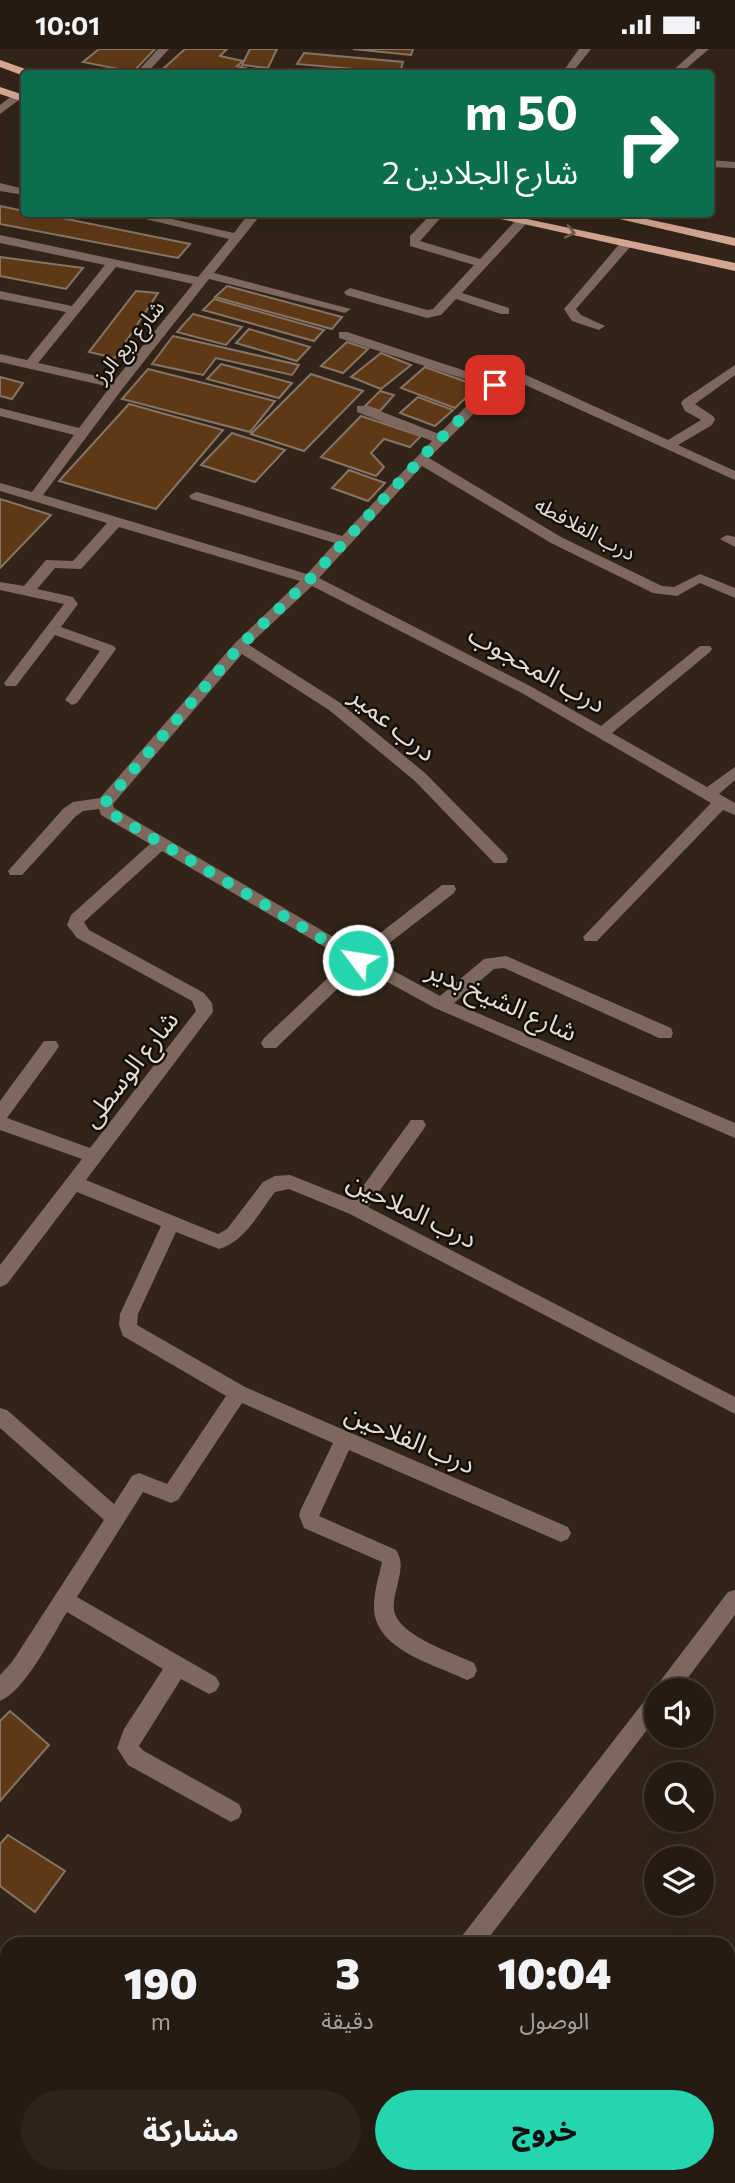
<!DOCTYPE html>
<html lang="ar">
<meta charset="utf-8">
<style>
:root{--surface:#261b13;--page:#2e241c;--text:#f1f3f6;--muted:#a4a1a0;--line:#423933;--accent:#25d5ae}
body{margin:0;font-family:Commissioner,"Noto Sans Arabic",sans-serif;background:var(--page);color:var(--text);direction:rtl;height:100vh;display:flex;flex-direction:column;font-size:26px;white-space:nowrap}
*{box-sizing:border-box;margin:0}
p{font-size:23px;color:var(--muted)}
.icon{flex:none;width:38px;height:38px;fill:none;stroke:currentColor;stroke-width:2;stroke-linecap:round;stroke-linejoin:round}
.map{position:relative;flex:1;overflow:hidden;direction:ltr}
.sheet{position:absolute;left:0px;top:1888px;width:735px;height:247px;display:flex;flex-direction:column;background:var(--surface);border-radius:21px 21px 0 0;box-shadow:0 7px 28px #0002,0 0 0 2px var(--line);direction:rtl}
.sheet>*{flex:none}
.guide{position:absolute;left:21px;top:21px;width:693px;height:147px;border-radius:7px;box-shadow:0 7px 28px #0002,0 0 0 2px var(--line);direction:rtl;background:#0b6e4f;color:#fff;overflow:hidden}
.controls{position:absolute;left:644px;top:1629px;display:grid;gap:14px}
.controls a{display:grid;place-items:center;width:70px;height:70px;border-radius:50%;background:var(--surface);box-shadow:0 7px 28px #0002,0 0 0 2px var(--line);font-size:35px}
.pin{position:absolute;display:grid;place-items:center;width:60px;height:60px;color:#fff;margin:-30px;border-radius:14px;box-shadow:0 4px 10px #0006}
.me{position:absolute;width:77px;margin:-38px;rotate:301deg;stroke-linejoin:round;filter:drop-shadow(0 0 5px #0008)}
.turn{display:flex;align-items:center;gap:24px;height:147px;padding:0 21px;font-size:32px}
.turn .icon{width:91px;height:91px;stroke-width:2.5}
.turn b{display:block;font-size:49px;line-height:60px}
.eta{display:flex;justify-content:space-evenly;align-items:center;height:119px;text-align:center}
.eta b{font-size:42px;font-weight:800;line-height:49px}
.button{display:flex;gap:14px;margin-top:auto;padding:14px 21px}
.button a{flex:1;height:80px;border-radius:42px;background:var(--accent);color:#111;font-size:28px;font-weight:800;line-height:80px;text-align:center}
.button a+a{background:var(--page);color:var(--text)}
.status{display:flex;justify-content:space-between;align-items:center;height:49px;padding:0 35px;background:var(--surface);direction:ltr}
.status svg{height:19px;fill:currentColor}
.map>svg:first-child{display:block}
</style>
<div class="status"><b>10:01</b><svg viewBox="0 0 49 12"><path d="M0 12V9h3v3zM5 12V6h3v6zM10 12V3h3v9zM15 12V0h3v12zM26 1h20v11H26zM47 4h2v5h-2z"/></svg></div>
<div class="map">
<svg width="735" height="2134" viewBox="0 0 735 2134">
<rect width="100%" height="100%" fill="#322419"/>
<!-- building -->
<g fill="#5f3916" stroke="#857567" stroke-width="2">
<polygon points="99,0 155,0 133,23 83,13"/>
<polygon points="185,0 227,0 220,7 243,12 237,17 264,24 186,24 164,19"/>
<polygon points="250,0 277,0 268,19 242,16"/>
<polygon points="353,0 413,0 411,6"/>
<polygon points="304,4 403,13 400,24 376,24 376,22 297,15"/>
<polygon points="0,157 24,162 24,164 37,164 190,195 178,209 0,175"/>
<polygon points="0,208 83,219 66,240 0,227"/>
<polygon points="227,237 342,268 332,280 215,248"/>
<polygon points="136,242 158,244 115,309 89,303"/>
<polygon points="214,250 324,281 314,292 203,261"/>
<polygon points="193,265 242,278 226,296 177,283"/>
<polygon points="249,280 310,298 297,312 236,294"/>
<polygon points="173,287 299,316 292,326 216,309 203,326 152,315"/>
<polygon points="347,293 368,300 343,324 321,317"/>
<polygon points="381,304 411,316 381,340 351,328"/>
<polygon points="221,315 292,334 279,349 207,330"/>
<polygon points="425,318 478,337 455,359 401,339"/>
<polygon points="148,320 275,352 250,383 122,350"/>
<polygon points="311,325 363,342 304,402 251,385"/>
<polygon points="0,328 23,334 12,350 0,347"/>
<polygon points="380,342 394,346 380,362 365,357"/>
<polygon points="418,348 453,361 435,377 400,364"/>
<polygon points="129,355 223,381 156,460 59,432"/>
<polygon points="361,367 421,387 410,398 384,390 371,404 384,418 376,427 321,408"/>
<polygon points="232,384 285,401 255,433 201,416"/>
<polygon points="349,421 385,434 368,452 332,439"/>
<polygon points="0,450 51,466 0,519"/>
<polygon points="10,1662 49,1696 0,1752 0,1672"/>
<polygon points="8,1786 65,1822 35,1863 0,1837 0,1795"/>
</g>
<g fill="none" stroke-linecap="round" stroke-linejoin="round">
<!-- minor -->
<g fill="#7e685e" fill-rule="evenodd">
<polygon points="158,0 169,0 147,24 136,24"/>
<polygon points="579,0 591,0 572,24 562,24"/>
<polygon points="697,0 709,0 681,24 670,24"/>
<polygon points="13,46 23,48 0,65 0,56"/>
<polygon points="710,111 735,113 735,119 710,118"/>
<polygon points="0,134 24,140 24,146 0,142"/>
<path d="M 120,164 L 145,164 L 234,184 L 249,164 L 262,164 L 214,224 L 351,260 L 345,264 L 209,230 L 123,339 L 43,446 L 307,525 L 335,494 L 191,450 L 189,447 L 196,443 L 201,444 L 342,487 L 432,392 L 357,363 L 357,357 L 367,357 L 439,385 L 486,337 L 339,289 L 339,283 L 347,283 L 493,331 L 503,320 L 513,320 L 668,391 L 701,371 L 685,362 L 681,354 L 683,351 L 735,316 L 735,326 L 695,355 L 713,367 L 715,370 L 712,376 L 678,396 L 735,422 L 735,431 L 510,329 L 429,409 L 561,488 L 662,537 L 674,538 L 700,525 L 735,539 L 735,549 L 700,534 L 677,547 L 653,544 L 551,494 L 422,417 L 319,529 L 530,637 L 601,677 L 700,597 L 710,597 L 712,600 L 710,603 L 612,684 L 707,738 L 735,718 L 735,731 L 719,745 L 735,754 L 735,766 L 723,761 L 597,892 L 585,892 L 583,888 L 711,754 L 520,643 L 312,537 L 249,596 L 339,653 L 425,724 L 506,806 L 508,810 L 506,814 L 494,814 L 415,732 L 329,661 L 242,605 L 113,755 L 114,759 L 357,902 L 442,836 L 454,836 L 456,840 L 454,844 L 370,909 L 440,947 L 484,910 L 506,907 L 671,979 L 673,984 L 671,989 L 659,989 L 504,919 L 494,920 L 454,954 L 735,1074 L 735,1089 L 435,959 L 360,918 L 276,999 L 264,999 L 261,994 L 264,989 L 347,911 L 162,802 L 84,873 L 89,881 L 204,944 L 212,954 L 213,963 L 86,1131 L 218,1185 L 227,1180 L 263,1133 L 275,1127 L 290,1126 L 353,1151 L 411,1071 L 423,1071 L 426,1076 L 423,1081 L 368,1158 L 735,1348 L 735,1365 L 350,1165 L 289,1140 L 275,1143 C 259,1164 245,1192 219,1200 L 176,1183 L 138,1265 L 137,1276 L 245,1338 L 568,1478 L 571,1484 L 568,1490 L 561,1493 L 554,1490 L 349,1401 L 319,1467 L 396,1501 C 404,1514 400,1523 397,1538 C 395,1546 392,1557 395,1565 C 403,1588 453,1604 474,1614 L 477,1621 L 474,1628 L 467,1631 L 460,1628 C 430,1614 373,1599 374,1557 C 374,1542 379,1528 382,1513 L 304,1479 L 299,1466 L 301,1460 L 333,1394 L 242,1354 L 178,1451 L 171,1454 L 143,1443 L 77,1548 L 216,1628 L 220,1635 L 216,1642 L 209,1645 L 181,1630 L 139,1697 L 144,1702 L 239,1755 L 242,1762 L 239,1769 L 231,1773 L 128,1716 L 117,1699 L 124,1680 L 163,1620 L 67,1563 C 52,1587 25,1642 0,1652 L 0,1626 L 12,1613 L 104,1471 L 0,1379 L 0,1359 L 7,1361 L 114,1455 L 132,1427 L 139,1424 L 167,1435 L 226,1347 L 123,1287 L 119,1276 L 120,1265 L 161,1177 L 77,1143 L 7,1235 L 0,1238 L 0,1216 L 82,1110 L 0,1081 L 0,1052 L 44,992 L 56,992 L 59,997 L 56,1002 L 7,1069 L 90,1099 L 196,962 L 192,952 L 77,889 L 67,876 L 71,866 L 150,795 L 101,766 L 99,760 L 83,762 L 75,768 L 22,826 L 10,826 L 8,822 L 63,760 L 73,753 L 100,749 L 235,594 L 300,532 L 119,478 L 81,520 L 55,519 L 37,540 L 73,548 L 78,555 L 61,578 L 114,597 L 116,600 L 77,654 L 72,656 L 65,651 L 100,602 L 55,586 L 16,637 L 6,637 L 4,634 L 64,555 L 0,541 L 0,533 L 24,537 L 46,511 L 73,512 L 107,474 L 0,442 L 0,434 L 32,443 L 74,386 L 0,367 L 0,359 L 79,379 L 110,338 L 0,313 L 0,305 L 27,311 L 66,263 L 0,250 L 0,242 L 72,257 L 105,216 L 0,194 L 0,186 L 198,228 L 229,190 ZM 116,218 L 193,235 L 115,331 L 38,314 Z"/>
<polygon points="432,164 445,164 420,192 480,210 517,170 525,170 525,176 462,244 509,259 509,265 501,265 456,250 441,266 427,269 346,246 344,243 350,239 427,261 433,260 474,216 410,197 410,187"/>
<polygon points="626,191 630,192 630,198 576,260 581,266 605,277 599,281 572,272 564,260 622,192"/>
<polygon points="727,486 735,488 735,498 720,490"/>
<polygon points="735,1541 735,1566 678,1642 656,1642 656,1669 484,1895 459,1895 462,1887 649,1646 655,1643 658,1635 728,1543"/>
<polygon points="735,2042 735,2093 728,2091 728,2045"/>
<polygon points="57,2128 82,2128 80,2134 55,2134"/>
<polygon points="295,2128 321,2128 319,2134 293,2134"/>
<polygon points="398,2128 428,2128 430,2134 400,2134"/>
<polygon points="671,2128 697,2128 695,2134 669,2134"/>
</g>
<!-- major -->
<g fill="#d5a793" fill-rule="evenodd">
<polygon points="0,11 31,22 33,24 24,27 0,18"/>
<polygon points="0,38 24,46 24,53 0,45"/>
<polygon points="474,164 499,164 735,214 735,222"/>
<polygon points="594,164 619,164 735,189 735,197"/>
</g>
</g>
<!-- one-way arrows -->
<defs><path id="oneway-chevron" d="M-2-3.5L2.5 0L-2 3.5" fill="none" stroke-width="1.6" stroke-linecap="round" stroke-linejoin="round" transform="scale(1.75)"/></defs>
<use stroke="#755b4e" href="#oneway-chevron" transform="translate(570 183) rotate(12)"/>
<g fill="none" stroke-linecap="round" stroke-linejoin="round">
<!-- route -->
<polyline stroke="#25d5ae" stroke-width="12" stroke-dasharray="0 21.6" points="358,911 107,762 105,754 240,597 310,530 430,400 495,336"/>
</g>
<g text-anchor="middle" stroke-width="5" stroke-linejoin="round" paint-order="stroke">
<!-- far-street labels -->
<g font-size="21" fill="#e5dcd4" stroke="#150f0a">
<text transform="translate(129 293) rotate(-51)" y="7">شارع ربع الرز</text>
<text transform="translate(585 480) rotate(28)" y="7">درب الفلافطه</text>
</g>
<!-- street labels -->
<g font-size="26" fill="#e5dcd4" stroke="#150f0a">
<text transform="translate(537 620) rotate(29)" y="9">درب المحجوب</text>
<text transform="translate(393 675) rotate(39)" y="9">درب عمير</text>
<text transform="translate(502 952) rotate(24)" y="9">شارع الشيخ بدير</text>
<text transform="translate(130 1020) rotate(-52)" y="9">شارع الوسطى</text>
<text transform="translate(412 1161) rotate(26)" y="9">درب الملاحين</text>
<text transform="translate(410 1390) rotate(23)" y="9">درب الفلاحين</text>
</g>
</g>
</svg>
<div class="controls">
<a><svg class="icon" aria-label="sound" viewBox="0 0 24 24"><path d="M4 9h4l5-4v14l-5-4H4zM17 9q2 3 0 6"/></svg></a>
<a><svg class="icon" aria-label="search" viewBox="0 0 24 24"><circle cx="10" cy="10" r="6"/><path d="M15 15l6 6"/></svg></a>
<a><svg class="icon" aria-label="layers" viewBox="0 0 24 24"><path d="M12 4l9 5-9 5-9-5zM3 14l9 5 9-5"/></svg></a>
</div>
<div class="pin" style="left:495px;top:336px;background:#d93025"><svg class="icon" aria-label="arrive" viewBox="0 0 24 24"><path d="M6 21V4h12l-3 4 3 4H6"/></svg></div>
<svg class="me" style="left:358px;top:911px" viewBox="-20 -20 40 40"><circle r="17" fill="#25d5ae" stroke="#fff" stroke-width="3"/><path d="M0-11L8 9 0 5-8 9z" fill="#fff"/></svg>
<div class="guide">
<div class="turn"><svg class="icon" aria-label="right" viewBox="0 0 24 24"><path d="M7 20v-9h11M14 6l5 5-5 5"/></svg><div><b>50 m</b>شارع الجلادين 2</div></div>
</div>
<section class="sheet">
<div class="eta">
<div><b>10:04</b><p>الوصول</p></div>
<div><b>3</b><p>دقيقة</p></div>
<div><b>190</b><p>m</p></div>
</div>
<div class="button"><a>خروج</a><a>مشاركة</a></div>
</section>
</div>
